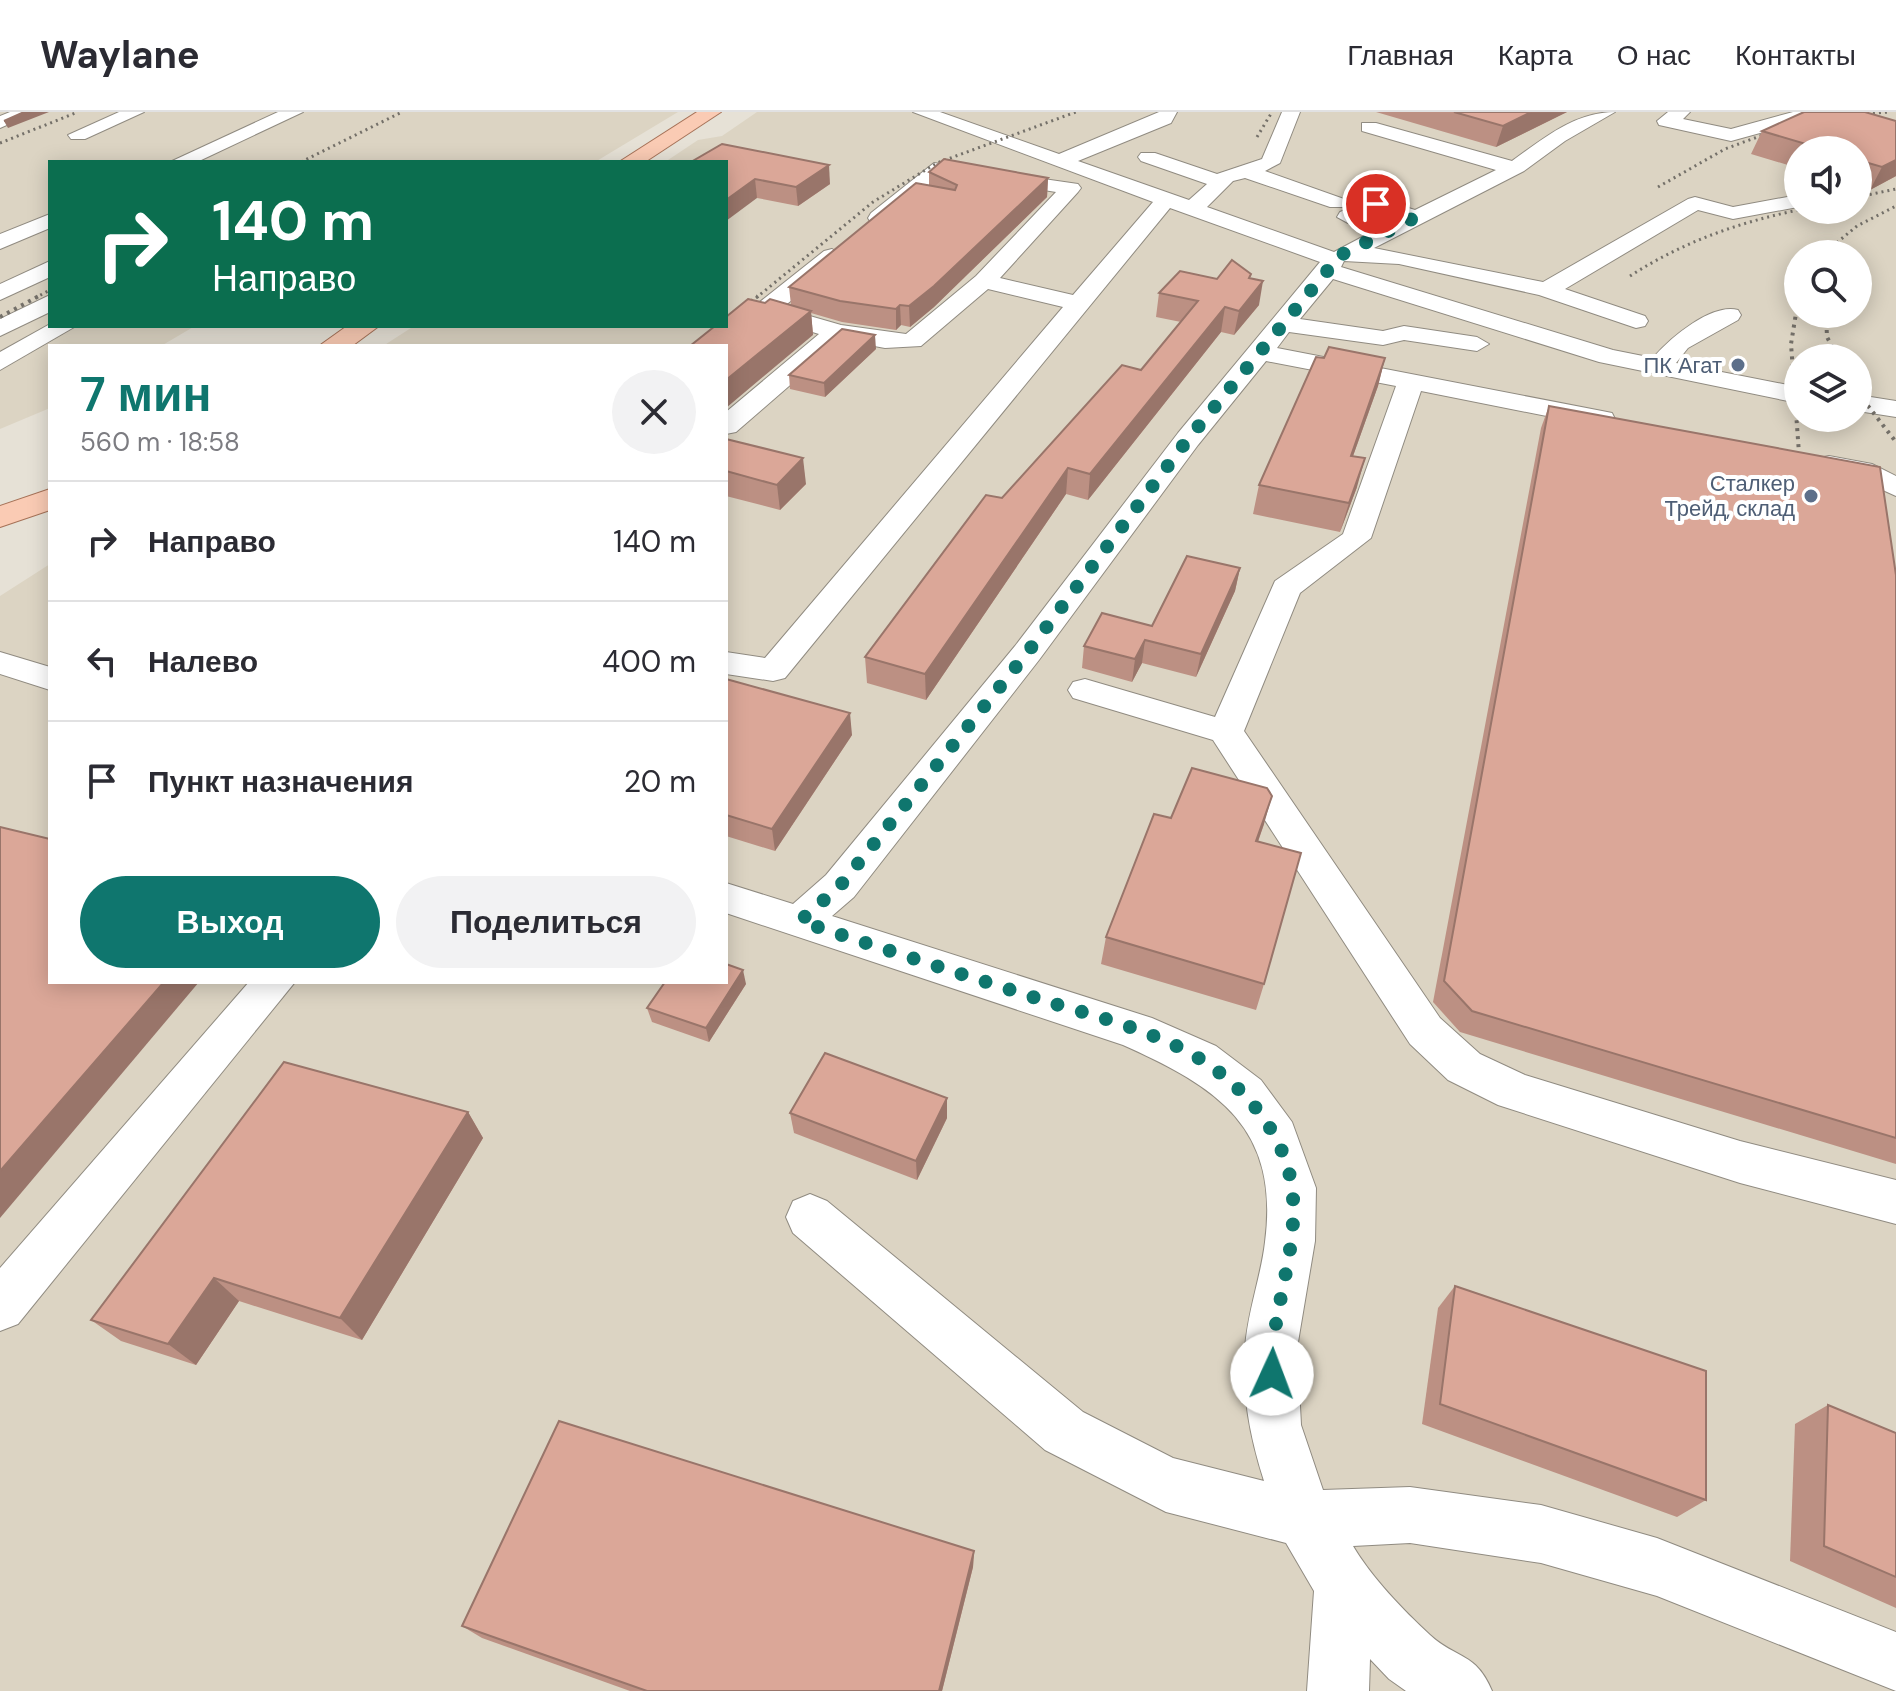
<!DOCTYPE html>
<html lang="ru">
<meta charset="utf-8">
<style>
:root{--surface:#fff;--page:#f2f2f3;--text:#2b2b33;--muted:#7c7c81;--line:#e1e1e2;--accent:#0f766e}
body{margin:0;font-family:"DM Sans",sans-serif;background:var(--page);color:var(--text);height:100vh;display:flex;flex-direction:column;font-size:30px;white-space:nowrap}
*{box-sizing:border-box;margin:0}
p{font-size:26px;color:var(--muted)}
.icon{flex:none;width:44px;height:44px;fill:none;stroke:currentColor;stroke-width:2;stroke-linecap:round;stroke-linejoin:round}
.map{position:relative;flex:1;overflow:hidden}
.side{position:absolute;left:48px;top:232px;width:680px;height:640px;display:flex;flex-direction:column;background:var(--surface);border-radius:0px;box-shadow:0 4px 20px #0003}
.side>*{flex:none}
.top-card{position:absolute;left:48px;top:48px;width:680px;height:168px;border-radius:0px;box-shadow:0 4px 20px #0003;background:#0b6e4f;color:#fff;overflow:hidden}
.buttons{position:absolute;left:1784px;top:24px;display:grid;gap:16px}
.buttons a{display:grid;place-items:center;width:88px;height:88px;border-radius:50%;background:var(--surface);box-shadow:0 4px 20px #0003;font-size:40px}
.pin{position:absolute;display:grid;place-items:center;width:68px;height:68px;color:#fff;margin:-34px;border:4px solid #fff;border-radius:50%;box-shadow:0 2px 8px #0007}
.me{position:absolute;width:88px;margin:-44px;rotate:2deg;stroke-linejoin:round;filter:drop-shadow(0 0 6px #0008)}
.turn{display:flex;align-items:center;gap:28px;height:168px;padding:0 32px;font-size:36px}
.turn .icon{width:104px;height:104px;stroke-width:2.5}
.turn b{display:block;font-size:56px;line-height:68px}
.round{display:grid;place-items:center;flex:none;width:84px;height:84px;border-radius:42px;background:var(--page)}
.summary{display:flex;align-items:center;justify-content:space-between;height:136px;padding:0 32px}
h1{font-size:48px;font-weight:600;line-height:60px;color:var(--accent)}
.button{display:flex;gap:16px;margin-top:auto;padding:16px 32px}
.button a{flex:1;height:92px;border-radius:48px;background:var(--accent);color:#fff;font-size:32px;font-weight:600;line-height:92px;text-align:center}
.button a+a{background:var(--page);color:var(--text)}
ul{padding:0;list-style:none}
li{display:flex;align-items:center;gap:24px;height:120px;padding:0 32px;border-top:2px solid var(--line)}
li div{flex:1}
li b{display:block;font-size:30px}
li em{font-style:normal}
header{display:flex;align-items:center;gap:48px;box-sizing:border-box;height:112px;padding:0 40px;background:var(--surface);border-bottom:2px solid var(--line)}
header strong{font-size:38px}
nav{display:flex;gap:44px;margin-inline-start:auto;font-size:28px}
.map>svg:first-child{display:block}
</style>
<header>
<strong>Waylane</strong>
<nav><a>Главная</a><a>Карта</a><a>О нас</a><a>Контакты</a></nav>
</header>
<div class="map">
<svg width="1896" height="1579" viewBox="0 0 1896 1579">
<rect width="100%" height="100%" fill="#e6e1d6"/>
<!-- built -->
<g fill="#dcd4c3" fill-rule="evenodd">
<polygon points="0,0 678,0 595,50 50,50 50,214 195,214 161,234 50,234 50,296 0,317"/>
<path d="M 757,0 L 1896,0 L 1896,1579 L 0,1579 L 0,484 L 50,452 L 50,870 L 726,870 L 726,234 L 383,234 L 414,214 L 726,214 L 726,50 L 665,50 L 698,28 L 722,24 ZM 1798,38 L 1858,38 L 1858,98 L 1798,98 ZM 1798,142 L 1858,142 L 1858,202 L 1798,202 ZM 1798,246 L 1858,246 L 1858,306 L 1798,306 Z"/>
</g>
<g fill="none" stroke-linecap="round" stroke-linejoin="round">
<!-- minor casing -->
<g stroke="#908b81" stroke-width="2">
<g id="minor">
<polygon points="10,0 36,0 0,16 0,4"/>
<polygon points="119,0 144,0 85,27 71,27 68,23"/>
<polygon points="278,0 303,0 197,50 170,50"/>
<path d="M 913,0 L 940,0 L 1059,42 L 1159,0 L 1177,0 L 1171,11 L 1078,49 L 1189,88 L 1207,72 L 1141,49 L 1138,45 L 1141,41 L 1155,41 L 1217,62 L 1262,47 L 1282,0 L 1300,0 L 1280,51 L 1265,59 L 1344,87 L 1348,91 L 1344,95 L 1330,95 L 1245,66 L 1233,69 L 1207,95 L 1334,140 L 1398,106 L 1377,99 L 1348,111 L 1337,105 L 1340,100 L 1376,86 L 1415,98 L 1496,58 L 1362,19 L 1362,11 L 1376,11 L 1512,49 C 1544,26 1575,0 1615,0 L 1565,29 L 1524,59 L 1374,136 L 1543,170 L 1688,87 L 1695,85 L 1733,95 L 1798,83 L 1798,95 L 1733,107 L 1698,98 L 1565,177 L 1645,204 L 1648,209 L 1645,214 L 1636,216 L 1539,183 L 1399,152 L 1344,149 L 1341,155 L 1613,238 L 1653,246 C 1669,227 1711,191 1738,198 L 1741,203 L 1738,208 L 1688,236 L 1676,251 L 1798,275 L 1798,291 L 1599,250 L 1333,167 L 1300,207 L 1383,219 L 1404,214 L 1477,225 L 1489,232 L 1477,239 L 1404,228 L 1383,233 L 1289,220 L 1277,236 L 1602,299 L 1612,301 L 1615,307 L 1612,313 L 1602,315 L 1421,279 L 1371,426 L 1300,481 L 1244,619 L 1440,906 L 1480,942 L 1525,963 L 1740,1029 L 1896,1068 L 1896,1112 L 1740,1071 L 1498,993 L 1448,968 L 1410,932 L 1213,628 L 1073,586 L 1068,578 L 1073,570 L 1085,567 L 1215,605 L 1275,469 L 1343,422 L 1396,274 L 1266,249 L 1198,333 L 1039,548 L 854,785 L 832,804 L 1152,906 L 1216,934 L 1261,968 L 1292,1010 L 1316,1076 L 1315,1129 L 1297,1236 L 1301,1313 L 1323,1378 L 1410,1375 L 1541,1393 L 1657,1426 L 1896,1520 L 1896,1579 L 1657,1484 L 1541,1451 L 1410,1431 L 1353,1434 C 1372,1466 1402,1497 1430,1523 C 1456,1547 1476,1540 1492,1579 L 1406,1579 L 1389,1567 L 1370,1547 L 1369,1579 L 1307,1579 L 1314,1479 L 1286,1431 L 1166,1400 L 1045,1338 L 793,1121 L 786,1105 L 793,1089 L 810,1082 L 827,1089 L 1083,1300 L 1173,1346 L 1264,1369 C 1250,1325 1242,1284 1245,1237 C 1247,1201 1261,1165 1265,1130 C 1280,1015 1217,975 1123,933 L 726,801 L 726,771 L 793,792 L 826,763 L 1015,534 L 1178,321 L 1320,150 L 1170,96 L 785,566 L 773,569 L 726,562 L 726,540 L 765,546 L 1063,195 L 988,177 L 921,234 L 885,236 L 842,228 L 736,320 L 726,322 L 726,300 L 819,222 L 756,203 L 752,198 L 756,193 L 824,139 L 832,137 L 843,144 L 840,149 L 782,196 L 841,213 L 906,222 L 976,164 L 1056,80 L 945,62 L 887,111 L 871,111 L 868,106 L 871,101 L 934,51 L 1078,72 L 1081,76 L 1078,80 L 1000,166 L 1073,183 L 1153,90 Z"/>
<polygon points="1668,0 1690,0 1683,7 1731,17 1793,0 1823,0 1821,4 1731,29 1659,13 1657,9"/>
<polygon points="50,102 50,116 0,137 0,122"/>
<polygon points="50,149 50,165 0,188 0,172"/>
<polygon points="50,183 50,200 0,224 0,207"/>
<polygon points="50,212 76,214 0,258 0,240"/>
<polygon points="1858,283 1896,289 1896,305 1858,299"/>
<polygon points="1829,344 1872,352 1896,364 1896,384 1854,365 1819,358 1815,352 1819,346"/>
<polygon points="0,540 50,555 50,578 0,562"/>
<polygon points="249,870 295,870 18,1212 0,1219 0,1156"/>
</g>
</g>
<!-- major casing -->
<g stroke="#a67258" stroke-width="2">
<g id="major">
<polygon points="697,0 721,0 645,50 619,50"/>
<polygon points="347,214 379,214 352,234 319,234"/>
<polygon points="50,377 50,398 0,415 0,394"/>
</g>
</g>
<!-- minor -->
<use href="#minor" fill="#fff" fill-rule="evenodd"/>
<!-- major -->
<use href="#major" fill="#facbb4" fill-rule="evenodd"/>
<!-- rail-far1 -->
<g stroke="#747069" stroke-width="3" stroke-dasharray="2 4" stroke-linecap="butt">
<polyline points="1849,3 1889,0"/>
<polyline points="1257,25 1272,0"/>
<polyline points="0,31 78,0"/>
<polyline points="301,50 402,0"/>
<polyline points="1658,75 1725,37 1779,17"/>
<polyline points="1858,85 1896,77"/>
<polyline points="1823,142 1857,114 1896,94"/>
<path d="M 1630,164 C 1683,130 1737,111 1798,98"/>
<polyline points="35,186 50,178"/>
<polyline points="756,186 873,90 937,51 1076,0"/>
</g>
<!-- rail -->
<g stroke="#747069" stroke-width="4" stroke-dasharray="3 5" stroke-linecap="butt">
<polyline points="1798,189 1791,232 1800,355"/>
<polyline points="1826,202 1827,225 1838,246"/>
<polyline points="0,205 39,184"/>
<polyline points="726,210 758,184"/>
<polyline points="1858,281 1896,330"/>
</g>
</g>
<!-- wall -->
<g fill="#bc9083">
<polygon points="1376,0 1567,0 1496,35"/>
<polygon points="1896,9 1896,64 1870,78 1858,75 1858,38 1798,38 1798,56 1751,42 1762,19"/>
<polygon points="726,50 830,72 798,94 757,86"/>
<polygon points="929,60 1048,66 1047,85 934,195 910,215 901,213 896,218 842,210 811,201 813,223 765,191 791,193 789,175 929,73"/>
<polygon points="1251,166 1259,193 1234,223 1221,220 1088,388 1066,382 926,588 867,571 865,545 1002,386 1141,258 1181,210 1156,205 1159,181 1217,167"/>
<polygon points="876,237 825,285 790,277 789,263"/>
<polygon points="1324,246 1385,246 1378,274 1353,344 1357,375 1340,420 1253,402 1259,373"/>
<polygon points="1549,294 1896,463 1896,1052 1460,920 1433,890 1541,316"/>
<polygon points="726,327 806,372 780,398 726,384"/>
<polygon points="1240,456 1235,479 1196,565 1142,551 1132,570 1082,556 1084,534 1152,514"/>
<polygon points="726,567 852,623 775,739 726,724"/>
<polygon points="1171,706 1264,712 1258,730 1264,872 1256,898 1101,852 1106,825"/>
<polygon points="746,872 709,930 652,910 647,896"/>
<polygon points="947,986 947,1006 917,1068 794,1021 790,1001"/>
<polygon points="468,1000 483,1026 362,1228 239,1189 196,1253 121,1229 91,1208"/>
<polygon points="1455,1174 1706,1388 1677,1405 1422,1312 1438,1196"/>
<polygon points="1828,1293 1896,1321 1896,1496 1790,1449 1795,1312"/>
<polygon points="974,1439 973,1455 942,1579 630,1579 482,1526 462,1514"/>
</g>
<!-- shaded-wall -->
<g fill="#99756a">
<polygon points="29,0 49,0 8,16 4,9"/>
<polygon points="1531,0 1567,0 1496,35 1503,14"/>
<polygon points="1896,48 1896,64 1870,78 1882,55"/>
<polygon points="829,53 830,72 798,94 796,75"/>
<polygon points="1048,66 1047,85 934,195 910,215 909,194"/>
<polygon points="755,67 757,86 726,109 726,88"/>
<polygon points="1263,169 1259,193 1234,223 1239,199"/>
<polygon points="900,193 901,213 896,218 896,197"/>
<polygon points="1225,195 1221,220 1088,388 1090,362"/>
<polygon points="811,199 813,223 726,296 726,268"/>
<polygon points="875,223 876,237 825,285 824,271"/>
<polygon points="1385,246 1378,274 1343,372 1351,344"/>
<polygon points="803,346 806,372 780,398 777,373"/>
<polygon points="1365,346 1357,375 1340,420 1349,391"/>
<polygon points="1068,356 1066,382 926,588 925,562"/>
<polygon points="1240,456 1235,479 1196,565 1201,542"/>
<polygon points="1145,528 1142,551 1132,570 1135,547"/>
<polygon points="850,601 852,623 775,739 772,717"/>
<polygon points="1272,684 1264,712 1248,757 1256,729"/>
<polygon points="743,858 746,872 709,930 706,916"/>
<polygon points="164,870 199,870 0,1106 0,1059"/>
<polygon points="947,986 947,1006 917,1068 916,1049"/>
<polygon points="468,1000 483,1026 362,1228 340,1206"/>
<polygon points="214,1166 239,1189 196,1253 168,1232"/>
<polygon points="974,1439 973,1455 942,1579 939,1579"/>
</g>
<!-- building -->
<g fill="#dba798" stroke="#99756a" stroke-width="2">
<polygon points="24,0 29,0 4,9"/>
<polygon points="1454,0 1531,0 1503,14"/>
<polygon points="1804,0 1865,0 1896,9 1896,48 1882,55 1858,48 1858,38 1826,38 1762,19"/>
<polygon points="722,32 829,53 796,75 755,67 726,88 726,50 691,50"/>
<polygon points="944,47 1048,66 934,174 909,194 900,193 896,197 840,189 789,175 916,71 955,78 957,73 929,60"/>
<polygon points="1232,148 1251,162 1249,166 1263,169 1239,199 1225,195 1090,362 1068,356 925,562 865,545 986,383 1002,386 1122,253 1141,258 1198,189 1159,181 1180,159 1217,167"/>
<polygon points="748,187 765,191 770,187 811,199 726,268 726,234 690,234 715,214 726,214 726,205"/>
<polygon points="842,217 875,223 824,271 789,263"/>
<polygon points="1329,235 1385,246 1351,344 1365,346 1349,391 1259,373 1316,245 1324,246"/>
<polygon points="1549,294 1880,355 1896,463 1896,1026 1472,899 1444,869"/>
<polygon points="726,327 803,346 777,373 726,359"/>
<polygon points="1187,444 1240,456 1201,542 1145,528 1135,547 1084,534 1102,501 1152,514"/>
<polygon points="726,567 850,601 772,717 726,703"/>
<polygon points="1192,656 1267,676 1272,684 1256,729 1301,741 1264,872 1106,825 1154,702 1171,706"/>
<polygon points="0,715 50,727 50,870 164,870 0,1059"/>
<polygon points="726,852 743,858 706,916 647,896 665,870 726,870"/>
<polygon points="825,941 947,986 916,1049 790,1001"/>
<polygon points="284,950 468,1000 340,1206 214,1166 168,1232 91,1208"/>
<polygon points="1455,1174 1706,1259 1706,1388 1440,1292"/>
<polygon points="1828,1293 1896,1321 1896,1465 1824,1434"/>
<polygon points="559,1309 974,1439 939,1579 647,1579 462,1514"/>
</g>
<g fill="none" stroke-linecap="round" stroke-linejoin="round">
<!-- route -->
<path stroke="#0f766e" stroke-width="14" stroke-dasharray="0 25.2" d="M 1272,1262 C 1270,1200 1300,1138 1292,1076 C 1285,1022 1245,975 1200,947 C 1153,918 1094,904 1042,888 C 961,862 880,836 800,809 L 840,774 L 1027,541 L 1188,327 L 1328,158 L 1333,147 L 1416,105 L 1376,92"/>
</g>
<!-- markers -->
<g fill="#5c6f8a" stroke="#fff" stroke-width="3">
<circle cx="1738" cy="253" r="8"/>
<circle cx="1811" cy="384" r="8"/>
</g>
<g text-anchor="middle" stroke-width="8" stroke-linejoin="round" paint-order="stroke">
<!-- far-service labels -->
<g font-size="22" fill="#4e5e75" stroke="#fff" text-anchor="end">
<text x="1722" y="261">ПК Агат</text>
<text x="1795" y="379">Сталкер<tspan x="1795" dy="25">Трейд, склад</tspan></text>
</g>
</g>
</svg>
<div class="buttons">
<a><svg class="icon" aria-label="sound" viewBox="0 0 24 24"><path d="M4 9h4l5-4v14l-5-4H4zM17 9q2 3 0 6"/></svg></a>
<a><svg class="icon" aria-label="search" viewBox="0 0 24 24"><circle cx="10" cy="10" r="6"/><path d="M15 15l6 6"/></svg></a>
<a><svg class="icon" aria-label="layers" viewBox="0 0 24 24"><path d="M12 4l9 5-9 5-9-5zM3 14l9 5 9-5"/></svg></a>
</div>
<div class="pin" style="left:1376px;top:92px;background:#d93025"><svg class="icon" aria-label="arrive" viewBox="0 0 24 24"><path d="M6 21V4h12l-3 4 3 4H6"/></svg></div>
<svg class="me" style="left:1272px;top:1262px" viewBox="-20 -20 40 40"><circle r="19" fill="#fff"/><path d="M0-13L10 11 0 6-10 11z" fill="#0f766e"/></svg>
<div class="top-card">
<div class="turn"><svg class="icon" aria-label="right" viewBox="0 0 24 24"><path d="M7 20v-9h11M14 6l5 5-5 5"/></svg><div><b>140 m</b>Направо</div></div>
</div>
<section class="side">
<div class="summary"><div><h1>7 мин</h1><p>560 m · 18:58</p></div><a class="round"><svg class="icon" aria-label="close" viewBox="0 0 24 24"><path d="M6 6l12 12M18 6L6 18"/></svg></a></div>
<ul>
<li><svg class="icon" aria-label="right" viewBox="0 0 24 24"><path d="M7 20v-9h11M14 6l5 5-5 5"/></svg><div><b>Направо</b></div><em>140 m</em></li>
<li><svg class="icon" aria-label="left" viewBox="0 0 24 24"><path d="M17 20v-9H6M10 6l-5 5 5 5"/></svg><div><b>Налево</b></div><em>400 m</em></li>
<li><svg class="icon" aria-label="arrive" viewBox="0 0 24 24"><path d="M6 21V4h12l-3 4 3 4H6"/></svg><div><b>Пункт назначения</b></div><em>20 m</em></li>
</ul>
<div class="button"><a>Выход</a><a>Поделиться</a></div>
</section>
</div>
